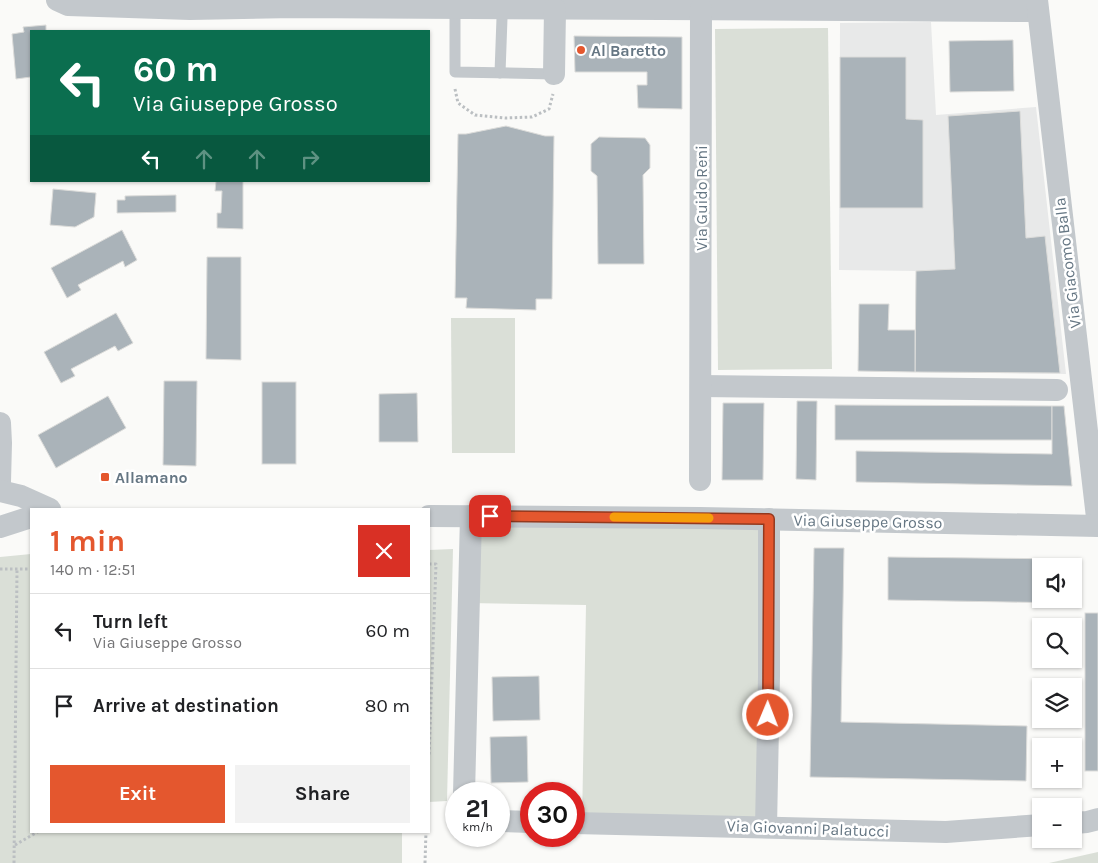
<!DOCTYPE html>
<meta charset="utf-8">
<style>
:root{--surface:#fff;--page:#f2f2f2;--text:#202124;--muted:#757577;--line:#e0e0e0;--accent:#e4572e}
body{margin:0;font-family:Karla,sans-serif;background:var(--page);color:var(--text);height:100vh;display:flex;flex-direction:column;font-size:19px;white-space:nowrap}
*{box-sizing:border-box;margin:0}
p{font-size:16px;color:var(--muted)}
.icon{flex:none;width:28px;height:28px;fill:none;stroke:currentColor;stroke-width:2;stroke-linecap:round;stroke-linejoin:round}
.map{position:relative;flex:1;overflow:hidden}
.sheet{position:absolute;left:30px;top:508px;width:400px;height:325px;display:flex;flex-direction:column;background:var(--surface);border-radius:0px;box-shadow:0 1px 4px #0004}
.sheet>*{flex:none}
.banner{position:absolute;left:30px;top:30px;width:400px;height:152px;border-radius:0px;box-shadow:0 1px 4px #0004;background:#0b6e4f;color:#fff;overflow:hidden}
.buttons{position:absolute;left:1032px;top:558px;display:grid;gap:10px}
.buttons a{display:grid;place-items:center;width:50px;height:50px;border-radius:0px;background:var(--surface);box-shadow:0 1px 4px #0004;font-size:25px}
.speed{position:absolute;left:445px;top:782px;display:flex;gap:10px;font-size:25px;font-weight:700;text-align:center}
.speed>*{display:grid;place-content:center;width:65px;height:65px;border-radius:50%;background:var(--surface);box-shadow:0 1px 4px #0004;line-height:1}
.speed small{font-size:12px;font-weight:400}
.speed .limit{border:8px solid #d22;background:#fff;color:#111}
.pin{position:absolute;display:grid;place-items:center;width:42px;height:42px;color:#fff;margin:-21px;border-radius:10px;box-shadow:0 2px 8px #0006}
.me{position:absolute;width:55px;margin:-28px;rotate:1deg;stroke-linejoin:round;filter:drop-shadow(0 0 4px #0008)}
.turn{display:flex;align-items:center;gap:18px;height:105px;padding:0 20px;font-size:22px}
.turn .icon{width:65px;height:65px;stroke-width:2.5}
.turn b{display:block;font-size:35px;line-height:42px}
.lanes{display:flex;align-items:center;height:48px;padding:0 20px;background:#0003;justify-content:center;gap:25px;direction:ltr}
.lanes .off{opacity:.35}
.round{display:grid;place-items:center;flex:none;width:52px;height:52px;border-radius:0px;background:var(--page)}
.headline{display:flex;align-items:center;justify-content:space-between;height:85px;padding:0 20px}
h1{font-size:30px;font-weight:700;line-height:38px;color:var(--accent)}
.primary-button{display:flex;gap:10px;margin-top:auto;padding:10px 20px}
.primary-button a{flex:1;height:58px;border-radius:0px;background:var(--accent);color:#fff;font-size:20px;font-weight:700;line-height:58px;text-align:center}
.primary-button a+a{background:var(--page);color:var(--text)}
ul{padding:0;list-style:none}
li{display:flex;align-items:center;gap:15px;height:75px;padding:0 20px;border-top:1px solid var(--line)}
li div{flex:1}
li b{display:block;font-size:19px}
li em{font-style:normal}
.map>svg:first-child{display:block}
</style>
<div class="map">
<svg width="1098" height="863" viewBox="0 0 1098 863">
<rect width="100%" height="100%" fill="#fafaf8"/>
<!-- built -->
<polygon fill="#e8e9e9" points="931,22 936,115 1036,107 1066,374 915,372 916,271 839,270 840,23"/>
<!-- green -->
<g fill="#dadfd7">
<polygon points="828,28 832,369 718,370 715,29"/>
<polygon points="451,318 515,318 515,453 452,453"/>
<polygon points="471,516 769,518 766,826 582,823 586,605 469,603"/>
<polygon points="453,549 447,801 429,802 429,550"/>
<polygon points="31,554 31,831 402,831 402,863 0,863 0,557"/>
<polygon points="1098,852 1098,863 1049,863"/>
</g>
<!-- building -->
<g fill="#aab3b9" stroke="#dcdcda">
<polygon points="46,25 46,31 31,31 31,77 16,79 12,34 24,32 23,27"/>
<polygon points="574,36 682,37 682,109 638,108 637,85 647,85 647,72 575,72"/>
<polygon points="1013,40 1014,91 950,92 949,41"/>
<polygon points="840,57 906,57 906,119 923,120 923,208 840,208"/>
<polygon points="1020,111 1026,238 1045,236 1060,373 915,372 916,271 955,269 948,116"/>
<polygon points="506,126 545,136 554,136 552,299 536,299 536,310 466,308 467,298 455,298 458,134 466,134"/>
<polygon points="599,137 645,138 650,145 650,168 643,175 644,264 598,264 597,176 591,171 591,144"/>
<polygon points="216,181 243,181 243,229 217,228 217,213 221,213 222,191 215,191"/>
<polygon points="53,189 96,193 94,217 75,227 50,225"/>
<polygon points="176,195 176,212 117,213 117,200 125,200 125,196"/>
<polygon points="122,230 137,260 125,267 123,261 78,285 81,290 67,298 51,268"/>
<polygon points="207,257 241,257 241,360 206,359"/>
<polygon points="859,304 889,304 888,330 915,330 915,372 858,371"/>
<polygon points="116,313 133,343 118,351 115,346 71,369 75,376 61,383 44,352"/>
<polygon points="164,381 197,381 196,466 163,465"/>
<rect x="262" y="382" width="34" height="82"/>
<polygon points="417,393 418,442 379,442 379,394"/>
<polygon points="108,396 126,428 56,468 38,435"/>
<polygon points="797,401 817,401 816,480 796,479"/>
<polygon points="723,403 764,403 763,480 722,480"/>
<polygon points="835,405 1052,406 1052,440 835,440"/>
<polygon points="1052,406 1064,406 1072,486 856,482 856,451 1052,454"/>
<polygon points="814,548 844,548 841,722 1027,726 1026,781 810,777"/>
<polygon points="888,557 1070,559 1070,566 1041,566 1041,599 1069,599 1069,603 888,600"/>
<rect x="1085" y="613" width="13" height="158"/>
<polygon points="539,676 540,720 493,721 492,677"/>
<polygon points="527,736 528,782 491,783 490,737"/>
</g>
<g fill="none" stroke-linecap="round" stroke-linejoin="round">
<!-- path -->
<g stroke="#bbbfc2" stroke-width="3" stroke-dasharray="2.5 2.5" stroke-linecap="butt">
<polyline points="455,89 458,103 475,115 505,118 532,117 549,109 553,94"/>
<polyline points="429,564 436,564 429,757"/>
<polyline points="0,569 31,569"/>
<polyline points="15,845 39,831"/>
<polyline points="14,863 17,569"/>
<polyline points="425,863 426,831"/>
</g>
<!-- lane -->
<g stroke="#c3c8cc" stroke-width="11">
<polyline points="455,8 455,72 554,74"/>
<polyline points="500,73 502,18 502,8"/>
</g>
<!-- street -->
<g stroke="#c3c8cc" stroke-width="22">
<polyline points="57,0 68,5 190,9 293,7 1038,11"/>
<polyline points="1037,0 1098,526"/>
<polyline points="554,74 555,9"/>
<polyline points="701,386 1057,390"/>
<polyline points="0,423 1,443 0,482"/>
<polyline points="700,480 701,9"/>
<polyline points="0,491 21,496 50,509"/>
<polyline points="429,516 700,518 1098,526"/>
<polyline points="0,527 31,517"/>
<polyline points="464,794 471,516"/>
<polyline points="499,821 531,822"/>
<polyline points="574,823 946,832 1041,825"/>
<polyline points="1074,823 1087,822 1098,819"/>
<polyline points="766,827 769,676 769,519"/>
</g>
</g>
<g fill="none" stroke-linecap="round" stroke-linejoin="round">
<!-- route casing -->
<g stroke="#94391e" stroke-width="12">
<polyline id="route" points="490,516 769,519 768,715"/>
</g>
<!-- route -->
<use href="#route" stroke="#e4572e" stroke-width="9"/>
<!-- slow -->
<polyline stroke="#f59e0b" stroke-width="9" points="614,517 709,518"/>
</g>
<!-- markers -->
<g fill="#e4572e" stroke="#fff" stroke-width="2">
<circle cx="581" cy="50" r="5"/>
<rect x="100" y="472" width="10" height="10" rx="2.5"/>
</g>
<g text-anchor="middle" stroke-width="5" stroke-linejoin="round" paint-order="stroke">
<!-- poi labels -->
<g font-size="16" font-weight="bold" fill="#657683" stroke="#fff" text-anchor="start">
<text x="591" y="56">Al Baretto</text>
<text x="115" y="483">Allamano</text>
</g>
<!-- street labels -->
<g font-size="16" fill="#657683" stroke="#fff">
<text transform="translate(701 198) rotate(-90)" y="6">Via Guido Reni</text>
<text transform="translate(1067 263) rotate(-97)" y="6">Via Giacomo Balla</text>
<text transform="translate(868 521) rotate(1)" y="6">Via Giuseppe Grosso</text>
<text transform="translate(808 828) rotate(2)" y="6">Via Giovanni Palatucci</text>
</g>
</g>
</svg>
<div class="buttons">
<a><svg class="icon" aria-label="sound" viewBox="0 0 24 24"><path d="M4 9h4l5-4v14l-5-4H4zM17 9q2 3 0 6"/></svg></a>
<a><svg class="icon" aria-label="search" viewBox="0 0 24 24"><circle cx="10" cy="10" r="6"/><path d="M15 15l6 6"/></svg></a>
<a><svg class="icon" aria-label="layers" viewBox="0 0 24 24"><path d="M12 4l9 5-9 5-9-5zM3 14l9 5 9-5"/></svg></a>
<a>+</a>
<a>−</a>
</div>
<div class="speed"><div>21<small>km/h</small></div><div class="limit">30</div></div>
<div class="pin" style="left:490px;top:516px;background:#d93025"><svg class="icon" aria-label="arrive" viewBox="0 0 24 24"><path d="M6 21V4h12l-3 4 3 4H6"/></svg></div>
<svg class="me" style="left:768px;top:715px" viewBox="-20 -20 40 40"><circle r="17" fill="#e4572e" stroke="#fff" stroke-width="3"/><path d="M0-11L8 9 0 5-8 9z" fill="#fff"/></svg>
<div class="banner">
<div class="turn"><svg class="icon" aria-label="left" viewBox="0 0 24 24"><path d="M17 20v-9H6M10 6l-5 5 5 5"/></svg><div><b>60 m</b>Via Giuseppe Grosso</div></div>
<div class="lanes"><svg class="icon" aria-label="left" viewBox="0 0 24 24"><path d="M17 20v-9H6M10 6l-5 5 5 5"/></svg><svg class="icon off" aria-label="ahead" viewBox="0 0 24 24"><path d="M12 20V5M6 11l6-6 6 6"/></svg><svg class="icon off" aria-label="ahead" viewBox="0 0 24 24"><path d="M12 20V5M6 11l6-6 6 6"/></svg><svg class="icon off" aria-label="right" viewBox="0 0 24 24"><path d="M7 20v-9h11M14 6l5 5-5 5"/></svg></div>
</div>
<section class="sheet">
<div class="headline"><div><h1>1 min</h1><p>140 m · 12:51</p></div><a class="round" style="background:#d93025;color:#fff"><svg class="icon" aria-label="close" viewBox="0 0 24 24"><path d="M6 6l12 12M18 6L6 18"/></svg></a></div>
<ul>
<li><svg class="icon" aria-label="left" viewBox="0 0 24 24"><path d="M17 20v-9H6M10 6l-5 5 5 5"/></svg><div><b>Turn left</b><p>Via Giuseppe Grosso</p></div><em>60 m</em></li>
<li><svg class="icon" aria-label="arrive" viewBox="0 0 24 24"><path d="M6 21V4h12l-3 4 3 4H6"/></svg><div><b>Arrive at destination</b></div><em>80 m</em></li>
</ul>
<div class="primary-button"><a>Exit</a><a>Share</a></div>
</section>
</div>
